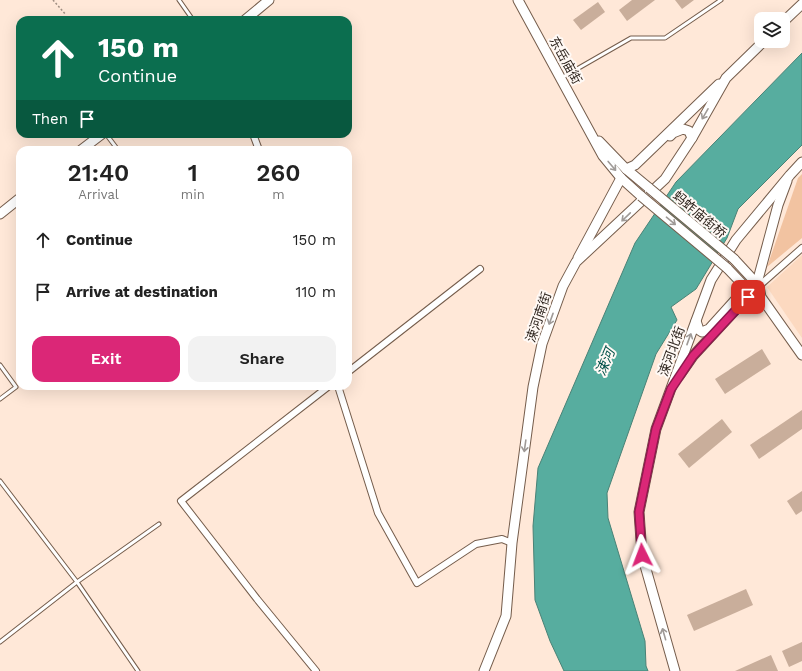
<!DOCTYPE html>
<meta charset="utf-8">
<style>
:root{--surface:#fff;--page:#f2f2f2;--text:#222;--muted:#767676;--accent:#db2777}
body{margin:0;font-family:"Work Sans","Noto Sans SC",sans-serif;background:var(--page);color:var(--text);height:100vh;display:flex;flex-direction:column;font-size:15px;white-space:nowrap}
*{box-sizing:border-box;margin:0}
p{font-size:13px;color:var(--muted)}
.icon{flex:none;width:22px;height:22px;fill:none;stroke:currentColor;stroke-width:2;stroke-linecap:round;stroke-linejoin:round}
.map{position:relative;flex:1;overflow:hidden}
.panel{position:absolute;left:16px;top:146px;width:336px;height:244px;display:flex;flex-direction:column;background:var(--surface);border-radius:12px;box-shadow:0 4px 16px #0002}
.panel>*{flex:none}
.top-card{position:absolute;left:16px;top:16px;width:336px;height:122px;border-radius:12px;box-shadow:0 4px 16px #0002;background:#0b6e4f;color:#fff;overflow:hidden}
.controls{position:absolute;left:754px;top:12px;display:grid;gap:8px}
.controls a{display:grid;place-items:center;width:36px;height:36px;border-radius:8px;background:var(--surface);box-shadow:0 4px 16px #0002;font-size:20px}
.pin{position:absolute;display:grid;place-items:center;width:34px;height:34px;color:#fff;margin:-17px;border-radius:8px;box-shadow:0 2px 6px #0006}
.me{position:absolute;width:44px;margin:-22px;rotate:357deg;stroke-linejoin:round;filter:drop-shadow(0 0 3px #0008)}
.turn{display:flex;align-items:center;gap:14px;height:84px;padding:0 16px;font-size:18px}
.turn .icon{width:52px;height:52px;stroke-width:2.5}
.turn b{display:block;font-size:28px;line-height:34px}
.then{display:flex;align-items:center;height:38px;padding:0 16px;background:#0003;gap:8px;font-size:15px}
.eta{display:flex;justify-content:space-evenly;align-items:center;height:68px;text-align:center}
.eta b{font-size:24px;font-weight:600;line-height:28px}
.primary-button{display:flex;gap:8px;margin-top:auto;padding:8px 16px}
.primary-button a{flex:1;height:46px;border-radius:12px;background:var(--accent);color:#fff;font-size:16px;font-weight:600;line-height:46px;text-align:center}
.primary-button a+a{background:var(--page);color:var(--text)}
ul{padding:0;list-style:none}
li{display:flex;align-items:center;gap:12px;height:52px;padding:0 16px}
li div{flex:1}
li b{display:block;font-size:15px}
li em{font-style:normal}
.map>svg:first-child{display:block}
</style>
<div class="map">
<svg width="802" height="671" viewBox="0 0 802 671">
<rect width="100%" height="100%" fill="#ffe8d8"/>
<!-- built -->
<polygon fill="#fcd9c0" points="802,255 802,338 767,287"/>
<!-- green -->
<polygon fill="#f2c3a1" points="802,174 802,238 767,267 798,178"/>
<!-- water -->
<polygon fill="#57ad9f" stroke="#498276" points="802,53 802,145 738,209 727,238 696,289 671,307 677,320 656,354 607,493 608,518 645,641 646,666 648,671 564,671 550,641 535,600 533,526 538,468 635,243 676,182"/>
<!-- building -->
<g fill="#c9ae9b">
<polygon points="632,0 655,0 627,21 619,10"/>
<polygon points="675,0 694,0 682,9"/>
<polygon points="598,2 605,12 581,30 573,20"/>
<polygon points="762,349 771,364 725,394 715,379"/>
<polygon points="802,410 802,429 759,459 750,445"/>
<polygon points="722,419 732,432 689,468 678,454"/>
<polygon points="802,491 802,511 796,515 787,501"/>
<polygon points="746,589 753,605 694,631 687,615"/>
<polygon points="802,642 802,661 789,667 782,651"/>
<polygon points="771,655 778,671 735,671"/>
</g>
<g fill="none" stroke-linecap="round" stroke-linejoin="round">
<!-- lane casing -->
<g stroke="#755d4c" stroke-width="5">
<g id="lane">
<polyline points="179,0 193,20"/>
<polyline points="68,19 69,20"/>
<polyline points="563,77 631,38 665,38 721,0"/>
<polyline points="106,134 118,150"/>
<polyline points="0,365 16,387 0,399"/>
<polyline points="0,481 77,582 138,671"/>
<polyline points="0,642 77,582 159,524"/>
</g>
</g>
<!-- street casing -->
<g stroke="#755d4c" stroke-width="8">
<g id="street">
<polyline points="253,134 259,150"/>
<polyline points="759,286 802,248"/>
<polyline points="348,372 480,269"/>
<polyline points="338,386 378,513 417,583 476,544 502,539 512,543"/>
<polyline points="316,671 257,599 181,501 329,386"/>
</g>
</g>
<!-- secondary casing -->
<g stroke="#755d4c" stroke-width="11">
<g id="secondary">
<polyline points="518,0 603,156 621,178 641,196"/>
<polyline points="245,20 269,0"/>
<polyline points="783,22 802,4"/>
<polyline points="670,136 673,133 683,129 689,131 692,138"/>
<polyline points="599,141 626,169 649,188"/>
<polyline points="81,150 102,134"/>
<polyline points="626,169 635,165 719,84"/>
<polyline points="0,214 20,198"/>
<polyline points="578,258 621,178"/>
<polyline points="734,259 759,286 761,297 802,355"/>
<polyline points="727,268 749,291"/>
<polyline points="757,283 778,205 787,181"/>
<polyline points="696,321 699,330 702,332 709,329 746,288"/>
<polyline points="679,376 693,356 751,293"/>
<polyline points="484,671 506,616 512,543 533,387 542,344 563,286 576,262 665,179 692,138 726,78 764,41"/>
<polyline points="675,671 642,555 639,512 656,429 711,280 736,240 790,175 802,162"/>
</g>
</g>
<!-- path -->
<polyline stroke="#a08f83" stroke-width="1.5" stroke-dasharray="2 2" stroke-linecap="butt" points="53,0 66,15"/>
<!-- lane -->
<use href="#lane" stroke="#fff" stroke-width="3"/>
<!-- street -->
<use href="#street" stroke="#fff" stroke-width="6"/>
<!-- secondary -->
<use href="#secondary" stroke="#fff" stroke-width="9"/>
<!-- secondary-bridge casing -->
<g stroke="#755d4c" stroke-width="11" stroke-linecap="butt">
<g id="secondary-bridge">
<polyline points="649,188 734,259"/>
<polyline points="641,196 727,268"/>
</g>
</g>
<!-- secondary-bridge -->
<use href="#secondary-bridge" stroke="#fff" stroke-width="9"/>
</g>
<!-- one-way arrows -->
<defs><path id="oneway-shaft" d="M-6 0H5M1.5-3L5.5 0L1.5 3" fill="none" stroke-width="1.6" stroke-linecap="round" stroke-linejoin="round"/></defs>
<g stroke="#9f9a97">
<use href="#oneway-shaft" transform="translate(705 114) rotate(120)"/>
<use href="#oneway-shaft" transform="translate(612 166) rotate(50)"/>
<use href="#oneway-shaft" transform="translate(626 217) rotate(136)"/>
<use href="#oneway-shaft" transform="translate(671 221) rotate(40)"/>
<use href="#oneway-shaft" transform="translate(551 319) rotate(110)"/>
<use href="#oneway-shaft" transform="translate(689 339) rotate(-70)"/>
<use href="#oneway-shaft" transform="translate(525 446) rotate(98)"/>
<use href="#oneway-shaft" transform="translate(664 634) rotate(-106)"/>
</g>
<g fill="none" stroke-linecap="round" stroke-linejoin="round">
<!-- route casing -->
<g stroke="#8e194d" stroke-width="10">
<polyline id="route" points="642,555 639,512 656,429 671,389 693,356 748,297"/>
</g>
<!-- route -->
<use href="#route" stroke="#db2777" stroke-width="7"/>
</g>
<g text-anchor="middle" stroke-width="4" stroke-linejoin="round" paint-order="stroke">
<!-- street labels -->
<g font-size="13" fill="#291f18" stroke="#fff9f5">
<text transform="translate(566 60) rotate(61)" y="5">东岳庙街</text>
<text transform="translate(700 214) rotate(40)" y="5">蚂蚱庙街桥</text>
<text transform="translate(538 317) rotate(-71)" y="5">涑河南街</text>
<text transform="translate(671 351) rotate(-70)" y="5">涑河北街</text>
</g>
<!-- water labels -->
<g font-size="14" font-style="italic" fill="#035249" stroke="#fff9f5">
<text transform="translate(605 362) rotate(-67)" y="5">涑河</text>
</g>
</g>
</svg>
<div class="controls">
<a><svg class="icon" aria-label="layers" viewBox="0 0 24 24"><path d="M12 4l9 5-9 5-9-5zM3 14l9 5 9-5"/></svg></a>
</div>
<div class="pin" style="left:748px;top:297px;background:#d93025"><svg class="icon" aria-label="arrive" viewBox="0 0 24 24"><path d="M6 21V4h12l-3 4 3 4H6"/></svg></div>
<svg class="me" style="left:642px;top:555px" viewBox="-20 -20 40 40"><path d="M0-17L14 15 0 8-14 15z" fill="#db2777" stroke="#fff" stroke-width="4"/></svg>
<div class="top-card">
<div class="turn"><svg class="icon" aria-label="ahead" viewBox="0 0 24 24"><path d="M12 20V5M6 11l6-6 6 6"/></svg><div><b>150 m</b>Continue</div></div>
<div class="then">Then<svg class="icon" aria-label="arrive" viewBox="0 0 24 24"><path d="M6 21V4h12l-3 4 3 4H6"/></svg></div>
</div>
<section class="panel">
<div class="eta">
<div><b>21:40</b><p>Arrival</p></div>
<div><b>1</b><p>min</p></div>
<div><b>260</b><p>m</p></div>
</div>
<ul>
<li><svg class="icon" aria-label="ahead" viewBox="0 0 24 24"><path d="M12 20V5M6 11l6-6 6 6"/></svg><div><b>Continue</b></div><em>150 m</em></li>
<li><svg class="icon" aria-label="arrive" viewBox="0 0 24 24"><path d="M6 21V4h12l-3 4 3 4H6"/></svg><div><b>Arrive at destination</b></div><em>110 m</em></li>
</ul>
<div class="primary-button"><a>Exit</a><a>Share</a></div>
</section>
</div>
